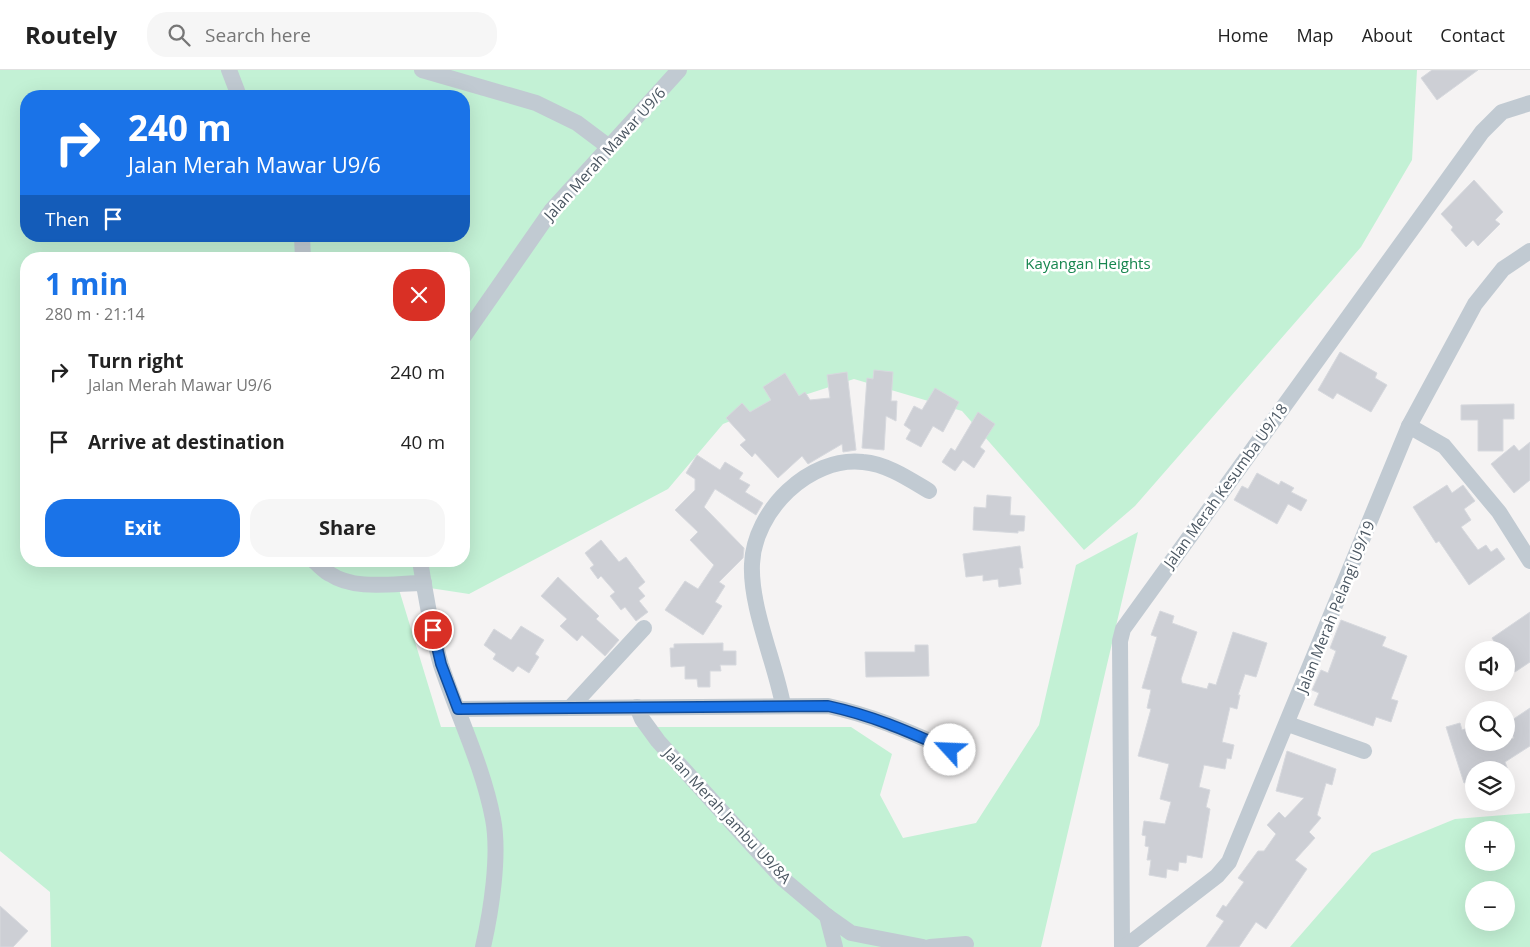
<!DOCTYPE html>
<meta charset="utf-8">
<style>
:root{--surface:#fff;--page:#f6f6f6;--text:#222;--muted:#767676;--line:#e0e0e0;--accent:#1a73e8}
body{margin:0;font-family:"Open Sans",sans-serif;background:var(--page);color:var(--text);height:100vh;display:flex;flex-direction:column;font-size:19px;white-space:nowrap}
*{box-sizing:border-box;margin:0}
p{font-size:16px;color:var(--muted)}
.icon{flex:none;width:28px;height:28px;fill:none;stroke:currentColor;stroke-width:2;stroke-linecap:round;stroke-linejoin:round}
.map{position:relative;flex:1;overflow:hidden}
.sheet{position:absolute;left:20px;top:182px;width:450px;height:315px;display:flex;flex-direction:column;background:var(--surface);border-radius:20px;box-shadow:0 5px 20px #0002}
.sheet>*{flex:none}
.guide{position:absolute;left:20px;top:20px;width:450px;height:152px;border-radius:20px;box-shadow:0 5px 20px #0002;background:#1a73e8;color:#fff;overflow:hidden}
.tools{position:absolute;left:1465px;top:571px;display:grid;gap:10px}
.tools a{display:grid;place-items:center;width:50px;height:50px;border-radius:50%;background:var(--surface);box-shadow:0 5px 20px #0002;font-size:25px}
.pin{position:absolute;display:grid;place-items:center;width:42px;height:42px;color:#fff;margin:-21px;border:2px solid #fff;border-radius:50%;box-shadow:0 1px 5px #0007}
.me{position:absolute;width:55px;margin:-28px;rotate:295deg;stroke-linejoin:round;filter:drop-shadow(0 0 4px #0008)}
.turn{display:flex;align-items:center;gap:18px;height:105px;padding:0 25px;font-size:22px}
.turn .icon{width:65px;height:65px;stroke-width:2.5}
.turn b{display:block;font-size:35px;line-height:42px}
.then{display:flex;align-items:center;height:48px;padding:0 25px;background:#0003;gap:10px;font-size:19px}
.round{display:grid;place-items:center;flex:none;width:52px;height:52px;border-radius:20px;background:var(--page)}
.head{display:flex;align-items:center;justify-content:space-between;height:85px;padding:0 25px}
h1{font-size:30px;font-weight:700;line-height:38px;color:var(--accent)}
.action{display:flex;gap:10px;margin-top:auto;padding:10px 25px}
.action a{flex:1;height:58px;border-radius:20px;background:var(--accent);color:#fff;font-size:20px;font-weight:700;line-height:58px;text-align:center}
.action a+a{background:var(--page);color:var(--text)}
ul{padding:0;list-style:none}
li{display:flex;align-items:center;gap:15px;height:70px;padding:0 25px}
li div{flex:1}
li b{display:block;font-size:19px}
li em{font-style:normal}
header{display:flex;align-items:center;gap:30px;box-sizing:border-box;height:70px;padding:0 25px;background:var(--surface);border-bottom:1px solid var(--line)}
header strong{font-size:24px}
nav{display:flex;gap:28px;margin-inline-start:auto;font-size:18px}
.search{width:350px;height:45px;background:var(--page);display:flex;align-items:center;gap:12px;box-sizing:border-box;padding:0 18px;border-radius:20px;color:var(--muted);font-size:19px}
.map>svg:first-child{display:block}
</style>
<header>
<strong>Routely</strong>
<div class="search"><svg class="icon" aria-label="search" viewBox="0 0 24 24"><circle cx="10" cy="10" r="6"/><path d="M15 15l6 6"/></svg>Search here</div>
<nav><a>Home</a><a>Map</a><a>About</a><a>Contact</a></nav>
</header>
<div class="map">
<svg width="1530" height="877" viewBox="0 0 1530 877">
<rect width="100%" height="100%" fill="#f5f3f3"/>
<!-- green -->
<g fill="#c3f1d5" fill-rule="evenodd">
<path d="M 0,0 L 1417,0 L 1412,90 L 1361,177 L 1135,436 L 1084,480 L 962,341 L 854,309 L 755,341 L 723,354 L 668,419 L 469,524 L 397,513 L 441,657 L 851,657 L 892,684 L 880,725 L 903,768 L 976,753 L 1039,655 L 1076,495 L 1138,462 L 1041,877 L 51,877 L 50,822 L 0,781 ZM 26,26 L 464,26 L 464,166 L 26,166 ZM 26,189 L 464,189 L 464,491 L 26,491 Z"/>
<path d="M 1530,743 L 1530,877 L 1290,877 L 1372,783 L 1455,749 ZM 1474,760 L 1506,760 L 1506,792 L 1474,792 ZM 1474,820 L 1506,820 L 1506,852 L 1474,852 Z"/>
</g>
<!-- building -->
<g fill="#cdcfd5" stroke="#d7d9de">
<polygon points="1432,0 1478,0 1437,30 1421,8"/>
<polygon points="1474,110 1503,142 1495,150 1500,154 1478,176 1473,170 1466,177 1451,160 1453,157 1441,144"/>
<polygon points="1340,282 1377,303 1375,308 1387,315 1371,342 1337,323 1333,329 1318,320"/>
<polygon points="874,300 893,302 891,331 897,331 896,351 886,346 884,380 862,378 867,308 873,309"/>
<polygon points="847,302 856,380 843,382 842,374 808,394 802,386 778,408 755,383 752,387 740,375 746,370 726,348 742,333 750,342 771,330 763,317 785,303 799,326 805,322 810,330 830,328 827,305"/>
<polygon points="935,318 959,332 943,362 933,356 921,377 906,369 911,360 904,355 914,336 922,340"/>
<polygon points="1514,334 1514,349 1503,349 1503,381 1478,381 1478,350 1461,350 1461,335"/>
<polygon points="978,342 995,354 980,377 985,381 974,398 963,390 955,401 942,392 951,378 955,381"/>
<polygon points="1530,372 1530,410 1514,423 1491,394 1514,375 1519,381"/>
<polygon points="697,385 720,400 725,392 743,403 739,409 750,415 745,422 763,433 756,445 715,419 704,437 744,478 743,488 719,512 725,516 715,532 722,536 703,565 665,540 685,511 698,519 714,495 690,470 698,462 675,440 695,420 695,409 686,403"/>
<polygon points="1257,403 1279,415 1281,411 1294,418 1291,422 1307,430 1301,441 1288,434 1277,454 1234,430 1242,416 1248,419"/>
<polygon points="1447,415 1452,423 1463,415 1475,431 1464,439 1471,450 1461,457 1478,480 1486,475 1491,482 1497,478 1505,489 1469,515 1439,471 1436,473 1413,437"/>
<polygon points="987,425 1011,427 1010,445 1025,446 1024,461 1018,461 1018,463 973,460 974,437 986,438"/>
<polygon points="601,470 619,492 626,487 645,512 638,518 645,526 639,531 648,542 636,551 625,537 621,540 610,526 615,522 601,506 598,509 590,498 594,495 585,483"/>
<polygon points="1020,476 1023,498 1019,498 1021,514 999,517 998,509 983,511 983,505 966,507 963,484"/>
<polygon points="558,507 599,546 596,549 619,570 605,586 582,565 577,571 560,556 567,549 541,526"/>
<polygon points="1160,541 1174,546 1172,553 1197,562 1181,609 1182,613 1207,619 1209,613 1216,615 1233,562 1267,573 1256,607 1245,604 1238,625 1240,625 1237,639 1230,637 1222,672 1234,675 1231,689 1227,688 1225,699 1204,695 1199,717 1210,720 1206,737 1210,739 1202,788 1187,785 1186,793 1179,792 1178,801 1167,799 1166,808 1149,805 1151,790 1147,790 1149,777 1145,776 1146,766 1142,765 1144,751 1165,754 1171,732 1160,729 1169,694 1138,686 1151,639 1147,638 1151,620 1142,618 1157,567 1151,565"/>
<polygon points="1530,542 1530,592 1515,602 1506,589 1506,580 1485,580 1495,573 1492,568"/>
<polygon points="1341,550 1386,567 1382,576 1407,586 1391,629 1398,631 1391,652 1376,647 1373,656 1314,635 1319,623 1312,620 1321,600 1328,603 1336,581 1330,578"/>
<polygon points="521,556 544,570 535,584 539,587 529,603 518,596 513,602 493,589 496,584 484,575 494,559 511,570"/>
<polygon points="723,573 723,581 736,581 736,595 720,595 721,601 710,601 710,617 698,617 697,609 685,609 685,596 671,597 670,578 674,578 674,574"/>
<polygon points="915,575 928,575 929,606 866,607 865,582 915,582"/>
<polygon points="1530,638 1530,676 1505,692 1508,700 1474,700 1474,710 1464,713 1446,657 1460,653 1462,660 1474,656 1474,672 1483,672 1484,677 1506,672 1506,670 1514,668 1506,654"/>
<polygon points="1287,681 1336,699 1332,715 1326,713 1317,745 1321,748 1309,762 1315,768 1295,790 1307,799 1266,859 1256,852 1239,877 1206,877 1224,851 1216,846 1223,835 1226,837 1244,812 1238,808 1258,781 1264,781 1276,764 1267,755 1279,742 1285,748 1304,728 1276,721"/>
<polygon points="0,836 28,861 13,877 0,877"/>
</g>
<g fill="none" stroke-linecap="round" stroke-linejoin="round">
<!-- minor -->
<g stroke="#c1cad2" stroke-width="16">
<polyline points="229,0 239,26"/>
<polyline points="422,0 536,33 577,53 609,77"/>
<polyline points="302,166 303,189"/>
<polyline points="464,266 551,141 679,0"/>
<polyline points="1409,356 1444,376 1499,442 1530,491"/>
<path d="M 314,491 C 319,495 324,501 330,504 C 355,521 395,513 424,513"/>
<path d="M 420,491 C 426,526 431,561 441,595 C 458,646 483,696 493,749 C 500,785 491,842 483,877"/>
<path d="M 783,635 C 775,592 750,537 752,494 C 754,441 809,386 863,392 C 887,394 909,409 929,421"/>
<polyline points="637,637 642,649 658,671 783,809 827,846 851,863 923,877"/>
<polyline points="570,638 644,558"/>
<path d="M 458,639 L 828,636 C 874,646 907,661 950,680"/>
<polyline points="1288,654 1364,681"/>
<polyline points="827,846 835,877"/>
<polyline points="930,877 966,874"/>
<polyline points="1122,877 1120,571 1123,559 1482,62 1502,42 1530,33"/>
<polyline points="1125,877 1217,806 1229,792 1409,356 1475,234 1503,199 1530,181"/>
</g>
</g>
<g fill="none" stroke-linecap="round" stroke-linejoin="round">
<!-- route casing -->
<g stroke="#114b97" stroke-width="12">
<path id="route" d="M 433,560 L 441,594 L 458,639 L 828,636 C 874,646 907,661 950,680"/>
</g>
<!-- route -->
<use href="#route" stroke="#1a73e8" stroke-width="9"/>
</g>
<g text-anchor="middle" stroke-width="5" stroke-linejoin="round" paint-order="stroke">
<!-- street labels -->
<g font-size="15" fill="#4a5661" stroke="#fff">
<text transform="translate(605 84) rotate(-48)" y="5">Jalan Merah Mawar U9/6</text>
<text transform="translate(1226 416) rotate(-54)" y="5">Jalan Merah Kesumba U9/18</text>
<text transform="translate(1336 537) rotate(-68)" y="5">Jalan Merah Pelangi U9/19</text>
<text transform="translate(727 746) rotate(47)" y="5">Jalan Merah Jambu U9/8A</text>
</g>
<!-- park labels -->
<g font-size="15" fill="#17864f" stroke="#fff">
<text x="1088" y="199">Kayangan Heights</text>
</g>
</g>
</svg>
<div class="tools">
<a><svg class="icon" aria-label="sound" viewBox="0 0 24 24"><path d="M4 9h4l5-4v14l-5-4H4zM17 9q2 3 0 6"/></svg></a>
<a><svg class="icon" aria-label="search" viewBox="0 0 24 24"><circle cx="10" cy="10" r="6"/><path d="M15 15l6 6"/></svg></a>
<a><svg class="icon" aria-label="layers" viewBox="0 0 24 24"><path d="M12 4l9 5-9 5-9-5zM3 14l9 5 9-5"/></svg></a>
<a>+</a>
<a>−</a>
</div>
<div class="pin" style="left:433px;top:560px;background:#d93025"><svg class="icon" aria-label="arrive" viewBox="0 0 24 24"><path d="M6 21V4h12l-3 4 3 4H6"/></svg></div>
<svg class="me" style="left:950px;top:680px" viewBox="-20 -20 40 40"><circle r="19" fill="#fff"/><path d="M0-13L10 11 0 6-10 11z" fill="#1a73e8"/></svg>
<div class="guide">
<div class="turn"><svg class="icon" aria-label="right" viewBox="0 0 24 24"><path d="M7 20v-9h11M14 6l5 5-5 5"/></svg><div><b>240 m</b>Jalan Merah Mawar U9/6</div></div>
<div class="then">Then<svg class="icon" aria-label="arrive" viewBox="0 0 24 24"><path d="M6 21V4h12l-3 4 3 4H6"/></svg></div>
</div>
<section class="sheet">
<div class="head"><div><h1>1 min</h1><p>280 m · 21:14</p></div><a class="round" style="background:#d93025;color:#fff"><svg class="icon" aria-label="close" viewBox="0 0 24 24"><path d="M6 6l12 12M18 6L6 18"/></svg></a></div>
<ul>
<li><svg class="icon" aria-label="right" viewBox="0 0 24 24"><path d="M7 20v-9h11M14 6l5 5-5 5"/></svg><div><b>Turn right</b><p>Jalan Merah Mawar U9/6</p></div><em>240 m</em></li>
<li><svg class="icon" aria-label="arrive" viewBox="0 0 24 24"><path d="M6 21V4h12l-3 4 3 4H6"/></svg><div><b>Arrive at destination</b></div><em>40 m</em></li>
</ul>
<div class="action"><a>Exit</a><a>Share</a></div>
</section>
</div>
